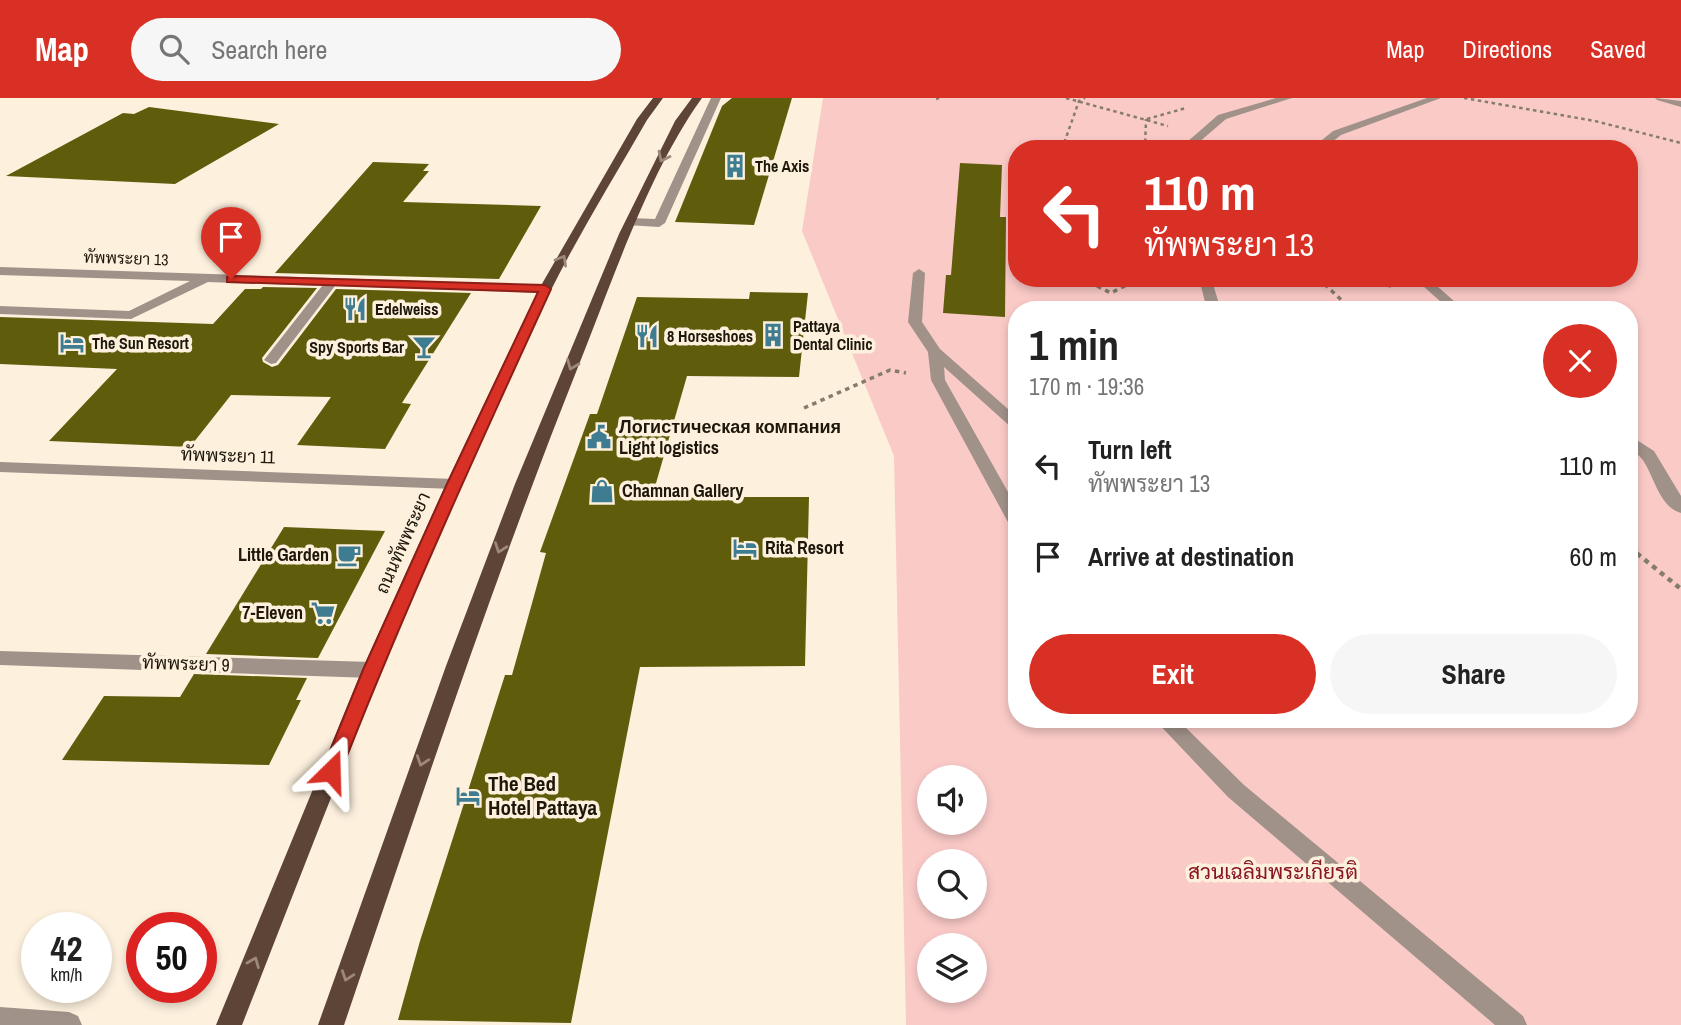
<!DOCTYPE html>
<meta charset="utf-8">
<style>
:root{--surface:#fff;--page:#f6f6f6;--text:#222;--muted:#767676;--accent:#d93025}
body{margin:0;font-family:"Archivo Narrow",Sarabun,sans-serif;background:var(--page);color:var(--text);height:100vh;display:flex;flex-direction:column;font-size:26px;white-space:nowrap}
*{box-sizing:border-box;margin:0}
p{font-size:23px;color:var(--muted)}
.icon{flex:none;width:38px;height:38px;fill:none;stroke:currentColor;stroke-width:2;stroke-linecap:round;stroke-linejoin:round}
.map{position:relative;flex:1;overflow:hidden}
.drawer{position:absolute;left:1008px;top:203px;width:630px;height:427px;display:flex;flex-direction:column;background:var(--surface);border-radius:28px;box-shadow:0 4px 10px #0003}
.drawer>*{flex:none}
.banner{position:absolute;left:1008px;top:42px;width:630px;height:147px;border-radius:28px;box-shadow:0 4px 10px #0003;background:#d93025;color:#fff;overflow:hidden}
.tools{position:absolute;left:917px;top:667px;display:grid;gap:14px}
.tools a{display:grid;place-items:center;width:70px;height:70px;border-radius:50%;background:var(--surface);box-shadow:0 4px 10px #0003;font-size:35px}
.speed{position:absolute;left:21px;top:814px;display:flex;gap:14px;font-size:35px;font-weight:700;text-align:center}
.speed>*{display:grid;place-content:center;width:91px;height:91px;border-radius:50%;background:var(--surface);box-shadow:0 4px 10px #0003;line-height:1}
.speed small{font-size:18px;font-weight:400}
.speed .limit{border:10px solid #d22;background:#fff;color:#111}
.pin{position:absolute;display:grid;place-items:center;width:60px;height:60px;color:#fff;margin:-72px -30px;border-radius:50% 50% 50% 0;rotate:-45deg;box-shadow:0 0 7px #0007}
.pin .icon{rotate:45deg}
.me{position:absolute;width:77px;margin:-38px;rotate:22deg;stroke-linejoin:round;filter:drop-shadow(0 0 5px #0008)}
.turn{display:flex;align-items:center;gap:24px;height:147px;padding:0 21px;font-size:32px}
.turn .icon{width:91px;height:91px;stroke-width:2.5}
.turn b{display:block;font-size:49px;line-height:60px}
.round{display:grid;place-items:center;flex:none;width:74px;height:74px;border-radius:37px;background:var(--page)}
.summary{display:flex;align-items:center;justify-content:space-between;height:119px;padding:0 21px}
h1{font-size:42px;font-weight:700;line-height:52px}
.action{display:flex;gap:14px;margin-top:auto;padding:14px 21px}
.action a{flex:1;height:80px;border-radius:42px;background:var(--accent);color:#fff;font-size:28px;font-weight:700;line-height:80px;text-align:center}
.action a+a{background:var(--page);color:var(--text)}
ul{padding:0;list-style:none}
li{display:flex;align-items:center;gap:21px;height:91px;padding:0 21px}
li div{flex:1}
li b{display:block;font-size:26px}
li em{font-style:normal}
header{display:flex;align-items:center;gap:42px;box-sizing:border-box;height:98px;padding:0 35px;background:var(--accent);color:#fff}
header strong{font-size:33px}
nav{display:flex;gap:38px;margin-inline-start:auto;font-size:24px}
.search{width:490px;height:63px;background:var(--page);display:flex;align-items:center;gap:18px;box-sizing:border-box;padding:0 24px;border-radius:38px;color:var(--muted);font-size:26px}
.map>svg:first-child{display:block}
</style>
<header>
<strong>Map</strong>
<div class="search"><svg class="icon" aria-label="search" viewBox="0 0 24 24"><circle cx="10" cy="10" r="6"/><path d="M15 15l6 6"/></svg>Search here</div>
<nav><a>Map</a><a>Directions</a><a>Saved</a></nav>
</header>
<div class="map">
<svg width="1681" height="927" viewBox="0 0 1681 927">
<rect width="100%" height="100%" fill="#fdf0dd"/>
<!-- green -->
<path fill="#facac7" fill-rule="evenodd" d="M 823,0 L 1681,0 L 1681,927 L 906,927 L 894,358 L 802,133 ZM 1017,51 L 1629,51 L 1629,180 L 1017,180 ZM 1017,212 L 1629,212 L 1629,621 L 1017,621 ZM 929,679 L 975,679 L 975,724 L 929,724 ZM 929,763 L 975,763 L 975,808 L 929,808 ZM 929,847 L 975,847 L 975,892 L 929,892 Z"/>
<!-- building -->
<g fill="#5f5d0b">
<polygon points="732,0 792,0 754,127 675,124 722,8"/>
<polygon points="149,9 279,26 175,86 6,78 123,15 134,16"/>
<polygon points="373,64 429,66 423,73 429,73 403,104 541,108 499,181 275,175"/>
<polygon points="960,65 1002,67 1000,119 1006,119 1005,219 943,215 946,177 951,177"/>
<polygon points="263,189 317,190 262,260 263,264 272,269 278,267 336,191 471,195 402,305 411,306 385,351 297,347 331,299 231,297 190,349 49,343 117,271 0,266 0,219 213,226 245,191 261,191"/>
<polygon points="750,194 808,195 799,279 687,278 652,399 809,399 805,568 640,569 571,925 398,922 420,843 505,577 512,577 546,455 540,454 590,316 597,316 637,199 749,201"/>
<polygon points="284,429 385,433 318,560 206,556"/>
<polygon points="194,576 307,580 296,602 301,602 269,667 62,662 104,598 180,599"/>
</g>
<g fill="none" stroke-linecap="round" stroke-linejoin="round">
<!-- path-far2 -->
<g stroke="#867c6d" stroke-width="2.5" stroke-dasharray="3.5 3.5" stroke-linecap="butt">
<polyline points="1066,0 1168,28"/>
<polyline points="1464,0 1595,23 1681,45"/>
<polyline points="936,1 939,0"/>
<polyline points="1147,21 1186,10"/>
<polyline points="1062,51 1079,3 1085,0"/>
<polyline points="1145,51 1146,21"/>
</g>
<!-- path-far1 -->
<g stroke="#867c6d" stroke-width="3.5" stroke-dasharray="4.5 4.5" stroke-linecap="butt">
<polyline points="1081,180 1111,195 1140,180"/>
<polyline points="1318,180 1352,212"/>
<polyline points="1361,180 1391,188"/>
<polyline points="804,310 890,272 906,275"/>
</g>
<!-- path -->
<polyline stroke="#867c6d" stroke-width="4.5" stroke-dasharray="5 5" stroke-linecap="butt" points="1629,449 1681,491"/>
<!-- minor -->
<g fill="#a09189" fill-rule="evenodd">
<polygon points="711,0 721,0 665,125 659,129 627,127 625,124 631,120 655,121"/>
<polygon points="1276,0 1292,0 1226,21 1191,51 1179,51 1218,17"/>
<polygon points="1427,0 1441,0 1341,37 1323,51 1311,51 1333,33"/>
<polygon points="1655,0 1681,3 1681,9 1657,2"/>
<polygon points="0,169 545,187 551,191 545,195 335,188 276,265 271,266 264,262 322,188 208,184 131,221 0,216 0,208 129,213 190,183 0,177"/>
<polygon points="919,171 925,175 922,224 940,251 1017,319 1017,332 1012,330 944,269 945,282 1017,410 1017,432 1009,426 931,282 928,254 908,224 913,175"/>
<polygon points="1199,180 1211,180 1221,212 1207,212"/>
<polygon points="1414,180 1428,180 1464,212 1450,212"/>
<path d="M 1629,337 L 1654,353 L 1681,398 L 1681,415 C 1659,409 1654,377 1642,361 C 1639,357 1633,353 1629,350 Z"/>
<polygon points="0,364 454,381 462,386 454,391 0,374"/>
<polygon points="0,553 372,564 379,567 382,572 379,577 372,580 0,567"/>
<polygon points="1154,621 1177,621 1244,687 1523,918 1527,927 1495,927 1228,699"/>
<polygon points="0,909 69,914 78,918 82,927 0,927"/>
</g>
<!-- major -->
<g fill="#5d4436" fill-rule="evenodd">
<path d="M 653,0 L 663,0 L 647,22 C 615,78 580,134 551,192 C 433,430 339,680 242,927 L 216,927 L 362,572 L 446,386 L 539,191 L 637,21 Z"/>
<path d="M 692,0 L 702,0 C 648,75 613,182 578,269 C 492,485 419,706 344,927 L 318,927 L 446,568 L 515,386 L 619,136 L 675,23 Z"/>
</g>
</g>
<!-- one-way arrows -->
<defs><path id="oneway-chevron" d="M-2-3.5L2.5 0L-2 3.5" fill="none" stroke-width="1.6" stroke-linecap="round" stroke-linejoin="round" transform="scale(1.75)"/></defs>
<g stroke="#9d8979">
<use href="#oneway-chevron" transform="translate(663 59) rotate(116)"/>
<use href="#oneway-chevron" transform="translate(562 162) rotate(-60)"/>
<use href="#oneway-chevron" transform="translate(572 267) rotate(112)"/>
<use href="#oneway-chevron" transform="translate(500 450) rotate(110)"/>
<use href="#oneway-chevron" transform="translate(422 663) rotate(109)"/>
<use href="#oneway-chevron" transform="translate(254 864) rotate(-68)"/>
<use href="#oneway-chevron" transform="translate(347 878) rotate(109)"/>
</g>
<!-- route -->
<path fill="#d93025" stroke="#8d1f18" stroke-width="2" d="M 231,178 L 545,187 L 551,191 C 478,350 405,510 341,673 L 338,679 L 331,681 L 324,679 L 322,673 L 363,572 L 447,386 L 538,194 L 227,184 L 227,179 Z"/>
<!-- icons -->
<defs>
<g id="building-bare" transform="scale(1.89)"><path d="M-4-6H4V6H1V3H-1V6H-4ZM-2.5-4.3h1.7v1.8h-1.7ZM.8-4.3h1.7v1.8H.8ZM-2.5-1h1.7V.8h-1.7ZM.8-1h1.7V.8H.8Z" fill="#3d7c91" stroke="#fdf0dd" stroke-width="2.5" paint-order="stroke"/></g>
<g id="restaurant-bare" transform="scale(1.89)"><path d="M-5-6h1v4h1v-4h1v4h1v-4h1v5L-1.5 .5V6h-2V.5L-5-1ZM5-6V6H3V1.5H1.5Q1.5-4 5-6Z" fill="#3d7c91" stroke="#fdf0dd" stroke-width="2.5" paint-order="stroke"/></g>
<g id="hotel-bare" transform="scale(1.89)"><path d="M-6-4.5h1.5V1H6V5H4.5V3h-9V5H-6ZM-4 0a1.8 1.8 0 1 1 3.6 0ZM.5 0V-2.5h3Q6-2.5 6 0Z" fill="#3d7c91" stroke="#fdf0dd" stroke-width="2.5" paint-order="stroke"/></g>
<g id="bar-bare" transform="scale(1.89)"><path d="M-6-5H6L.8 .8V4.5H3.5V6h-7V4.5H-.8V.8Z" fill="#3d7c91" stroke="#fdf0dd" stroke-width="2.5" paint-order="stroke"/></g>
<g id="civic-bare" transform="scale(1.89)"><path d="M-.6-6.5H3V-4.5H.6V-3L4-1V1h2V6H-6V1h2V-1L-.6-3ZM-1.2 2.5V6h2.4V2.5Z" fill="#3d7c91" stroke="#fdf0dd" stroke-width="2.5" paint-order="stroke"/></g>
<g id="shop-bare" transform="scale(1.89)"><path d="M-5-2.5h2.3a2.7 3.5 0 0 1 5.4 0H5L5.5 6h-11ZM-1.5-2.5h3a1.5 2.3 0 0 0-3 0Z" fill="#3d7c91" stroke="#fdf0dd" stroke-width="2.5" paint-order="stroke"/></g>
<g id="cafe-bare" transform="scale(1.89)"><path d="M-5.5-4.5H6V0H3Q3 3.5 0 3.5H-2.5Q-5.5 3.5-5.5 0ZM3-3.2v2h1.7v-2ZM-6 4.5H4V6H-6Z" fill="#3d7c91" stroke="#fdf0dd" stroke-width="2.5" paint-order="stroke"/></g>
<g id="supermarket-bare" transform="scale(1.89)"><path d="M-6-5.5h2.5l.6 2H6L4.5 2H-2.5L-4.4-4H-6ZM-1.5 3.2a1.3 1.3 0 1 0 .1 0ZM3 3.2a1.3 1.3 0 1 0 .1 0Z" fill="#3d7c91" stroke="#fdf0dd" stroke-width="2.5" paint-order="stroke"/></g>
</defs>
<g fill-rule="evenodd">
<use href="#building-bare" x="735" y="68"/>
<use href="#restaurant-bare" x="355" y="211"/>
<use href="#building-bare" x="773" y="237"/>
<use href="#restaurant-bare" x="647" y="238"/>
<use href="#hotel-bare" x="72" y="245"/>
<use href="#bar-bare" x="424" y="249"/>
<use href="#civic-bare" x="599" y="339"/>
<use href="#shop-bare" x="602" y="393"/>
<use href="#hotel-bare" x="745" y="450"/>
<use href="#cafe-bare" x="349" y="457"/>
<use href="#supermarket-bare" x="323" y="515"/>
<use href="#hotel-bare" x="468" y="698"/>
</g>
<g text-anchor="middle" stroke-width="7" stroke-linejoin="round" paint-order="stroke">
<!-- far-poi labels -->
<g font-size="16" font-weight="bold" fill="#1e170b" stroke="#fdf0dd" text-anchor="start">
<text x="755" y="74">The Axis</text>
<text x="375" y="217">Edelweiss</text>
<text x="793" y="234">Pattaya<tspan x="793" dy="18">Dental Clinic</tspan></text>
<text x="667" y="244">8 Horseshoes</text>
<text x="92" y="251">The Sun Resort</text>
<text x="404" y="255" text-anchor="end">Spy Sports Bar</text>
</g>
<!-- far-street labels -->
<g font-size="16" fill="#1e170b" stroke="#fdf0dd">
<text transform="translate(126 160) rotate(2)" y="6">ทัพพระยา 13</text>
</g>
<!-- poi labels -->
<g font-size="18" font-weight="bold" fill="#1e170b" stroke="#fdf0dd" text-anchor="start">
<text x="619" y="335">Логистическая компания<tspan x="619" dy="21">Light logistics</tspan></text>
<text x="622" y="399">Chamnan Gallery</text>
<text x="765" y="456">Rita Resort</text>
<text x="329" y="463" text-anchor="end">Little Garden</text>
<text x="303" y="521" text-anchor="end">7-Eleven</text>
</g>
<!-- street labels -->
<g font-size="18" fill="#1e170b" stroke="#fdf0dd">
<text transform="translate(228 358) rotate(2)" y="6">ทัพพระยา 11</text>
<text transform="translate(403 445) rotate(-66)" y="6">ถนนทัพพระยา</text>
<text transform="translate(186 566) rotate(2)" y="6">ทัพพระยา 9</text>
</g>
<!-- near-poi labels -->
<g font-size="21" font-weight="bold" fill="#1e170b" stroke="#fdf0dd" text-anchor="start">
<text x="488" y="693">The Bed<tspan x="488" dy="24">Hotel Pattaya</tspan></text>
</g>
<!-- near-park labels -->
<g font-size="21" fill="#8a1522" stroke="#fdf0dd">
<text x="1273" y="781">สวนเฉลิมพระเกียรติ</text>
</g>
</g>
</svg>
<div class="tools">
<a><svg class="icon" aria-label="sound" viewBox="0 0 24 24"><path d="M4 9h4l5-4v14l-5-4H4zM17 9q2 3 0 6"/></svg></a>
<a><svg class="icon" aria-label="search" viewBox="0 0 24 24"><circle cx="10" cy="10" r="6"/><path d="M15 15l6 6"/></svg></a>
<a><svg class="icon" aria-label="layers" viewBox="0 0 24 24"><path d="M12 4l9 5-9 5-9-5zM3 14l9 5 9-5"/></svg></a>
</div>
<div class="speed"><div>42<small>km/h</small></div><div class="limit">50</div></div>
<div class="pin" style="left:231px;top:181px;background:#d93025"><svg class="icon" aria-label="arrive" viewBox="0 0 24 24"><path d="M6 21V4h12l-3 4 3 4H6"/></svg></div>
<svg class="me" style="left:331px;top:673px" viewBox="-20 -20 40 40"><path d="M0-17L14 15 0 8-14 15z" fill="#d93025" stroke="#fff" stroke-width="4"/></svg>
<div class="banner">
<div class="turn"><svg class="icon" aria-label="left" viewBox="0 0 24 24"><path d="M17 20v-9H6M10 6l-5 5 5 5"/></svg><div><b>110 m</b>ทัพพระยา 13</div></div>
</div>
<section class="drawer">
<div class="summary"><div><h1>1 min</h1><p>170 m · 19:36</p></div><a class="round" style="background:#d93025;color:#fff"><svg class="icon" aria-label="close" viewBox="0 0 24 24"><path d="M6 6l12 12M18 6L6 18"/></svg></a></div>
<ul>
<li><svg class="icon" aria-label="left" viewBox="0 0 24 24"><path d="M17 20v-9H6M10 6l-5 5 5 5"/></svg><div><b>Turn left</b><p>ทัพพระยา 13</p></div><em>110 m</em></li>
<li><svg class="icon" aria-label="arrive" viewBox="0 0 24 24"><path d="M6 21V4h12l-3 4 3 4H6"/></svg><div><b>Arrive at destination</b></div><em>60 m</em></li>
</ul>
<div class="action"><a>Exit</a><a>Share</a></div>
</section>
</div>
